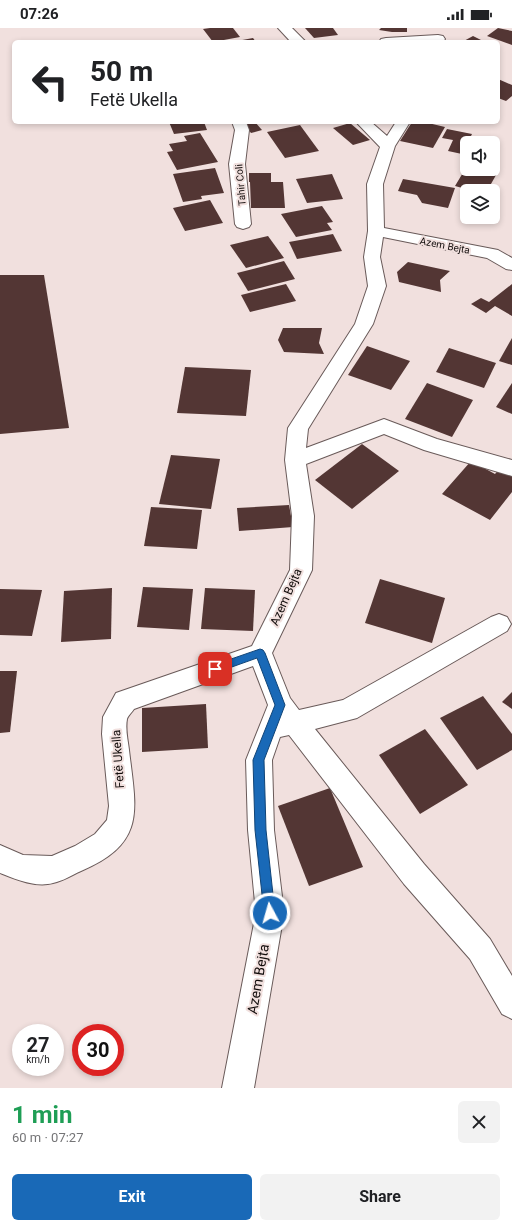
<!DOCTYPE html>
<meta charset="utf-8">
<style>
:root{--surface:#fff;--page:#f2f2f2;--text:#202124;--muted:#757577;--accent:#1969b7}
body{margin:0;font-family:Roboto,sans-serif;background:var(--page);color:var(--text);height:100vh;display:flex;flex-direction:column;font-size:15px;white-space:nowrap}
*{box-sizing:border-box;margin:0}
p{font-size:13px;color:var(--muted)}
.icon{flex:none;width:22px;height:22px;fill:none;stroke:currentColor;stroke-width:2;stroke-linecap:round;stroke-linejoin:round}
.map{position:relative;height:1060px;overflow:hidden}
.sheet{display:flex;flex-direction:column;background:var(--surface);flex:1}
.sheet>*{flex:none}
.banner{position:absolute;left:12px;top:12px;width:488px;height:84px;border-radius:6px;box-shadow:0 2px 6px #0003;background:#fff;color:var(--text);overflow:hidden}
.fabs{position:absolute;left:460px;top:108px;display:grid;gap:8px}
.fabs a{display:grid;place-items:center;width:40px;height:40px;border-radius:6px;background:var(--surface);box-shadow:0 2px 6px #0003;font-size:20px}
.speed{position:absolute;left:12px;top:996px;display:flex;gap:8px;font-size:20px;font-weight:700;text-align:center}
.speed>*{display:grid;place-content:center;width:52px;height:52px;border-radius:50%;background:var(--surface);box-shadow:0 2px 6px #0003;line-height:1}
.speed small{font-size:10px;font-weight:400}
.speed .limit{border:6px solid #d22;background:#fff;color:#111}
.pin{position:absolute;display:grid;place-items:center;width:34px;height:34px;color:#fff;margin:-17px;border-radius:8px;box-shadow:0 2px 6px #0006}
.me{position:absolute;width:44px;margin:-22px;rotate:354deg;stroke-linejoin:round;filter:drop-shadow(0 0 3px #0008)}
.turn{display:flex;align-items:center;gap:14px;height:84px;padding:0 12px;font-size:18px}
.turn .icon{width:52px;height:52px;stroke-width:2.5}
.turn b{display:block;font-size:28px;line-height:34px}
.round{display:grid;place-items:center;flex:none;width:42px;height:42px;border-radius:6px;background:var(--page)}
.summary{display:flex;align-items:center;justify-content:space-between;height:68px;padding:0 12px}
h1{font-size:24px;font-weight:700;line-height:30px;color:#1e9e55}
.primary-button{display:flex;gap:8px;margin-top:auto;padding:8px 12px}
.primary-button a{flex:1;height:46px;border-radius:6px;background:var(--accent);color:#fff;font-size:16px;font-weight:700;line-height:46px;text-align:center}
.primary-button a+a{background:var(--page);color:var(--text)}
.status{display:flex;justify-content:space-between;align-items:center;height:28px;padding:0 20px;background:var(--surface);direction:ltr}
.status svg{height:11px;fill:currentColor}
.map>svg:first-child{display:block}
</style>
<div class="status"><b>07:26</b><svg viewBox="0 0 49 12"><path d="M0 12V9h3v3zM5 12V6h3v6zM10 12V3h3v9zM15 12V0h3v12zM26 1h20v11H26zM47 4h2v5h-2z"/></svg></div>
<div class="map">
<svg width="512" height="1060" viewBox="0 0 512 1060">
<rect width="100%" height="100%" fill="#f1e0de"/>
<!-- building -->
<g fill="#533634">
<polygon points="210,0 233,0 240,9 213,14 203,1"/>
<polygon points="305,0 333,0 338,7 314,10"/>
<polygon points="381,0 407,0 407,4 392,4 379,2"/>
<polygon points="498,0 512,3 512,17 487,8"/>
<polygon points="473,8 485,14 462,14"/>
<polygon points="253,10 256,14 237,14 237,13"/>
<polygon points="498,51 512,57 512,68 506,73 498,70"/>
<polygon points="169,94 204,94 207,102 174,106"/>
<polygon points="242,94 255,94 262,102 251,105"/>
<polygon points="412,94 424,94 445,99 433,120 400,113"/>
<polygon points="350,95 370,112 353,117 333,100"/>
<polygon points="300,97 319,123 285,130 267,104"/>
<polygon points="447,101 472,106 462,126 448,123 453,112 442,110"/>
<polygon points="200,105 218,134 177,142 167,124 173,123 169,116 187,113 184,108"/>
<polygon points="467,138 467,141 493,141 493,138 500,140 487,163 473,163 455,158"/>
<polygon points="215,140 224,165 201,168 202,171 183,174 173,146"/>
<polygon points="249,145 271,145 271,154 283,154 285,180 251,180 250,154 263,154 249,154"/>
<polygon points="332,146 343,171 307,175 296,151"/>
<polygon points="403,151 455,160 448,180 422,175 417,167 398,163"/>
<polygon points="210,172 223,195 185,203 173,180"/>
<polygon points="322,178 333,194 327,195 332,202 296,209 281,186"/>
<polygon points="333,206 342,223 297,231 289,214"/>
<polygon points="268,208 284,230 246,240 230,217"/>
<polygon points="284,233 295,251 248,263 237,245"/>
<polygon points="408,234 450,243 440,252 441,264 399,254 397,244"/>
<polygon points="0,247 44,247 69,400 0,406"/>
<polygon points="286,256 296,273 250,284 241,267"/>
<polygon points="512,256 512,288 495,278 486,285 471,276 481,270 489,274"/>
<polygon points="283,300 322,300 319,315 324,326 284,324 278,312"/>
<polygon points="512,310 512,337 499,333"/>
<polygon points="367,318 410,333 391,362 348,347"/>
<polygon points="449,320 496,335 484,360 436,344"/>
<polygon points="185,339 251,342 246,388 177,385"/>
<polygon points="427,355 473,372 452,409 405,391"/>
<polygon points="512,355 512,386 496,379"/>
<polygon points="362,416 399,443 352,481 315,452"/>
<polygon points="171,427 220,431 211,481 159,476"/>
<polygon points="471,433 495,446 501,439 512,445 512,464 490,492 442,466"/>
<polygon points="289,477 293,499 239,503 237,480"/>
<polygon points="151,479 202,482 197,521 144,518"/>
<polygon points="380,551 445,570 432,615 365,595"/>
<polygon points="143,559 193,561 189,602 137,599"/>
<polygon points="112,560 111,611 61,614 64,563"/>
<polygon points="205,560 255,562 253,603 201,601"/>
<polygon points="0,561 42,562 32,608 0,607"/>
<polygon points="0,643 17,643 10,704 0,705"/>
<polygon points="512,664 512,681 502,674"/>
<polygon points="483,668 512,706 512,722 477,742 440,690"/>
<polygon points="206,676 208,720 142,724 142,680"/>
<polygon points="425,701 468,757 420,786 379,727"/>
<polygon points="330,760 363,839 309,858 278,778"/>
</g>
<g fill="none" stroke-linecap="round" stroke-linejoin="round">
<!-- minor casing -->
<g stroke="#695a59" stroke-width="2">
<g id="minor">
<polygon points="278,0 292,0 306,14 291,14"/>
<polygon points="438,7 443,8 445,11 443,14 379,14 381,11 386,10"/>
<polygon points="232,94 246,94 249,102 245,136 251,196 249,199 243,201 237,199 235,196 229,136 235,102"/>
<path d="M 356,94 L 371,94 L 387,108 L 396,94 L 410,94 L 395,118 L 383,156 L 384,200 L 498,222 L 512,230 L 512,242 L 506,241 L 487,230 L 383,209 L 380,229 L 386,258 L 373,296 L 308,401 L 306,420 L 384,391 L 437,411 L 512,432 L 512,448 L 424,422 L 384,406 L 306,436 L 314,488 L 312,542 L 272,625 L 290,670 L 299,682 L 343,672 L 491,589 L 499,586 L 507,589 L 511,596 L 507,603 L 357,690 L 315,701 L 424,836 L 490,911 L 512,948 L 512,991 L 502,986 L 470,931 L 404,856 L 289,707 L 280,709 L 272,732 L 274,802 L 284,885 L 254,1060 L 222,1060 L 256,885 L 248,802 L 246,732 L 268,677 L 253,638 L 134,681 C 132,684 128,688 127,691 C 125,701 128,713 129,722 C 136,782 147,815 81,843 C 72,847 63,853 53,855 C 36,860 15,851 0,845 L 0,817 L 23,827 L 52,828 L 75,818 L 95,806 L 107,792 L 109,778 L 102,706 L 103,689 L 116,665 L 252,618 L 290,542 L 292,488 L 285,432 L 288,400 L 355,296 L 368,258 L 364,229 L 368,203 L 367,156 L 380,119 Z"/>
</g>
</g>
<!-- minor -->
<use href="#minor" fill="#fff" fill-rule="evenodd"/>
</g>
<!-- route -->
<polygon fill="#1969b7" stroke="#104477" points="260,621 263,622 265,625 285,677 264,732 266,802 275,885 274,889 270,890 265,889 264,885 255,802 253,732 275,677 257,630 215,645 211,644 210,641 211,638"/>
<g text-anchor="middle" stroke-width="4" stroke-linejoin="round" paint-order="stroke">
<!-- far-street labels -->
<g font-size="10" fill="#110c0b" stroke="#f1e0de">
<text transform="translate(240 157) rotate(-95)" y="4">Tahir Coli</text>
<text transform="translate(445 217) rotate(11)" y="4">Azem Bejta</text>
</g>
<!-- street labels -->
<g font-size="12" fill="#110c0b" stroke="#f1e0de">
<text transform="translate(286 569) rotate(-66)" y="4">Azem Bejta</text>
<text transform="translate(118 731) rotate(-94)" y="4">Fetë Ukella</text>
</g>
<!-- near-street labels -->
<g font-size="14" fill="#110c0b" stroke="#f1e0de">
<text transform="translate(258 951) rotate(-80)" y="5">Azem Bejta</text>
</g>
</g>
</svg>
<div class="fabs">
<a><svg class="icon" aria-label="sound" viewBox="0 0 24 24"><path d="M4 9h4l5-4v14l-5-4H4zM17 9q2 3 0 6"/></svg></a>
<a><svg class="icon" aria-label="layers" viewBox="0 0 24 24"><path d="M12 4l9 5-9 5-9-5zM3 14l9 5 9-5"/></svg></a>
</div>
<div class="speed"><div>27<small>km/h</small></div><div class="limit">30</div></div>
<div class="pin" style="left:215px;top:641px;background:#d93025"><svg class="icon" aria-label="arrive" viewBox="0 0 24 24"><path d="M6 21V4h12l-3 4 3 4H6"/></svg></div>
<svg class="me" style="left:270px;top:885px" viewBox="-20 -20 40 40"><circle r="17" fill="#1969b7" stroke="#fff" stroke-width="3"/><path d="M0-11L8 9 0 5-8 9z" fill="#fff"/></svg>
<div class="banner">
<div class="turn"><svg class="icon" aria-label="left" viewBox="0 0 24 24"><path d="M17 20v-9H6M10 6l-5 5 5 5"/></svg><div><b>50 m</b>Fetë Ukella</div></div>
</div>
</div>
<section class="sheet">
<div class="summary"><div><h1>1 min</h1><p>60 m · 07:27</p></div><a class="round"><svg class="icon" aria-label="close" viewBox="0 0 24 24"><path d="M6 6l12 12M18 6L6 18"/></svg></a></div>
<div class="primary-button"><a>Exit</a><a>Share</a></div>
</section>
